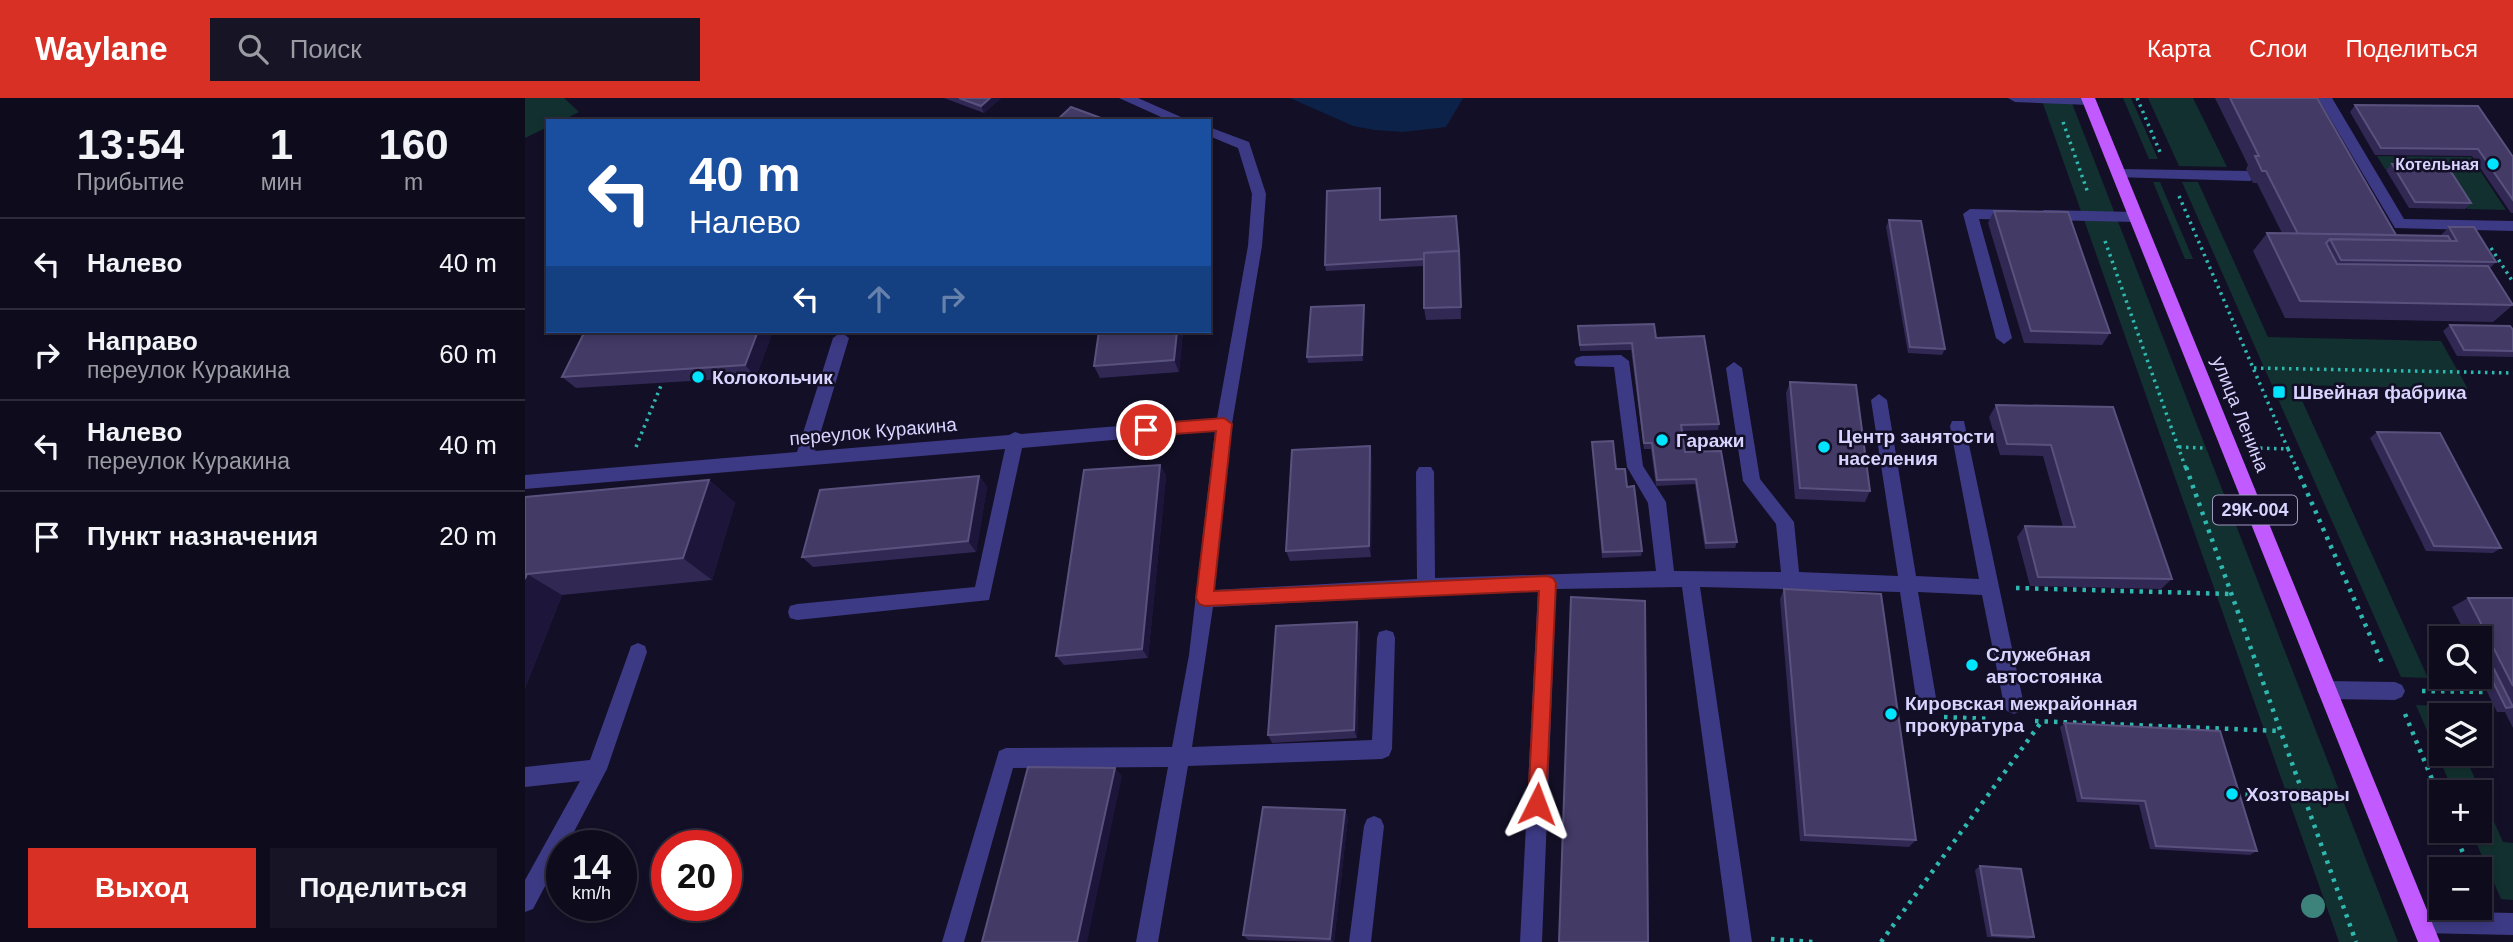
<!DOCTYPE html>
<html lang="ru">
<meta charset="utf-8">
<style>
:root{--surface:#0e0b1c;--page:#171425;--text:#f1f3f6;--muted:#9b9ba3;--line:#2e2b3b;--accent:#d93025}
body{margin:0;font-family:Helvetica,sans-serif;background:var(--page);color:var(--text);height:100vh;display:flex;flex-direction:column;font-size:26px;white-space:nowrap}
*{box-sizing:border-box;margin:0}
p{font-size:23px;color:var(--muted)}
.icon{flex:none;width:38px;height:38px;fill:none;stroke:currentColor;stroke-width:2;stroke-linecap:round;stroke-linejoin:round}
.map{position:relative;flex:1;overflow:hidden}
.details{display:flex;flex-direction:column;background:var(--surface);width:525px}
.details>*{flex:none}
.hud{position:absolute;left:21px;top:21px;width:665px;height:214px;border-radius:0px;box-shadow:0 4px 10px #0003,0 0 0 2px var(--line);background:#1a4fa0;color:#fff;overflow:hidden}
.tools{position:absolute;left:1904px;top:528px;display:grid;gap:14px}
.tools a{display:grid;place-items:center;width:63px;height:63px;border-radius:0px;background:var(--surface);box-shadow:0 4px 10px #0003,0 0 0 2px var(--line);font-size:35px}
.speed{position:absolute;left:21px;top:732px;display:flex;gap:14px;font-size:35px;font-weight:700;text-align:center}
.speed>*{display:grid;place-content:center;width:91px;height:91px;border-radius:50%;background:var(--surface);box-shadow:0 4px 10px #0003,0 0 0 2px var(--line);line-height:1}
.speed small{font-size:18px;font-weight:400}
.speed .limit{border:10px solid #d22;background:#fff;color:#111}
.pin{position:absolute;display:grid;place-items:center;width:60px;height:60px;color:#fff;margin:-30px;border:4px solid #fff;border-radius:50%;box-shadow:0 2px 7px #0007}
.me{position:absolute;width:77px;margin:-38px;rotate:3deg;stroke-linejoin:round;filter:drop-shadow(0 0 5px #0008)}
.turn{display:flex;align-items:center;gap:24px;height:147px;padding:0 28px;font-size:32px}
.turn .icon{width:91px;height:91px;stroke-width:2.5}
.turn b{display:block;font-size:49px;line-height:60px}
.lanes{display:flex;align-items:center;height:66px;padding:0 28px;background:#0003;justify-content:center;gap:35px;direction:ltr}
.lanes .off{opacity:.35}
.eta{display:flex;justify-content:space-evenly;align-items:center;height:119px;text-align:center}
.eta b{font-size:42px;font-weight:800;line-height:49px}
.action{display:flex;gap:14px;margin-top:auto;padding:14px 28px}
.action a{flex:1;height:80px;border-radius:0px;background:var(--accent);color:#fff;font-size:28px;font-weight:800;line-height:80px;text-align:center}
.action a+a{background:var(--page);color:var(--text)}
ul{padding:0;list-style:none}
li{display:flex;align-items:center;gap:21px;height:91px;padding:0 28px;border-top:2px solid var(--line)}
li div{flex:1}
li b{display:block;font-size:26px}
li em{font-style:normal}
header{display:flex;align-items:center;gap:42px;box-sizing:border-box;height:98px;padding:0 35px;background:var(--accent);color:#fff}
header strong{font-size:33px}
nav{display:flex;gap:38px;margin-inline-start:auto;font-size:24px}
.search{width:490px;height:63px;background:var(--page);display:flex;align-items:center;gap:18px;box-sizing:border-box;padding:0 24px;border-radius:0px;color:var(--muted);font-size:26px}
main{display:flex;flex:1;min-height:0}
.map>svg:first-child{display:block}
</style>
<header>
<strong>Waylane</strong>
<div class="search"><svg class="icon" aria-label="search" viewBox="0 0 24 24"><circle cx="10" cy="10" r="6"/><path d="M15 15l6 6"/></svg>Поиск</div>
<nav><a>Карта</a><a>Слои</a><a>Поделиться</a></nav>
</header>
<main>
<section class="details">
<div class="eta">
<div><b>13:54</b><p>Прибытие</p></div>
<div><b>1</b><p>мин</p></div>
<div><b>160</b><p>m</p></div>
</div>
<ul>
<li><svg class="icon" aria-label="left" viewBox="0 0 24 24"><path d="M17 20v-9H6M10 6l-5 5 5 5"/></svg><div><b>Налево</b></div><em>40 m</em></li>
<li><svg class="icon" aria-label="right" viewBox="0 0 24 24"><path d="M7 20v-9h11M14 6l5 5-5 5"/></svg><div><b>Направо</b><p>переулок Куракина</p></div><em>60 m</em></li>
<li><svg class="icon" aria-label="left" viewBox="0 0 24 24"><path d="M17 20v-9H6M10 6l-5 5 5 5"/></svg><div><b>Налево</b><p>переулок Куракина</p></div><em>40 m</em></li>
<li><svg class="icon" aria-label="arrive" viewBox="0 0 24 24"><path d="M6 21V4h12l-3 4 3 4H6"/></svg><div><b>Пункт назначения</b></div><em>20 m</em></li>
</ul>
<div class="action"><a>Выход</a><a>Поделиться</a></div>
</section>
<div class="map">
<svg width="1988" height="844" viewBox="0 0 1988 844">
<rect width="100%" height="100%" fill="#130f26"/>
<!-- green -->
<g fill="#12302f">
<polygon points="0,0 39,0 54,14 36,23 23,23 23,29 0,40"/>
<polygon points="1516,0 1545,0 1873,844 1814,844"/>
<polygon points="1598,0 1606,0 1633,61 1624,61"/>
<polygon points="1623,0 1668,0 1702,69 1654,68"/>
<polygon points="1852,58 1946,59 1981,112 1942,111 1917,72 1860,71"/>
<polygon points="1628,84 1635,84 1668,161 1660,161"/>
<polygon points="1657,84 1673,84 1743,239 1916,243 1943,291 1770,287 1903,580 1876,579"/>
<polygon points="1891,607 1917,608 1921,618 1916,618 1916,656 1939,656 1978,744 1988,745 1988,802 1976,801 1946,733 1955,733 1955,695 1929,695"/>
</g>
<!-- water -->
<polygon fill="#0c2248" points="765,0 938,0 921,29 878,34 850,32 828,28"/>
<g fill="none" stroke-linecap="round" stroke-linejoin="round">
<!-- path-far1 -->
<g stroke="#2fb8b0" stroke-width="3.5" stroke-dasharray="2.5 4.5" stroke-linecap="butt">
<polyline points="1612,0 1635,54"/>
<polyline points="1538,24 1563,95"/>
<polyline points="1654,98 1763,351 1732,350"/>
<polyline points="1580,143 1661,371"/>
<polyline points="1966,150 1988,184"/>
<polyline points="1729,270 1988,275"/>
<polyline points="111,349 137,285"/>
<polyline points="1654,349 1678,350"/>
<polyline points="1763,351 1772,371"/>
</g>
<!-- path -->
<g stroke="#2fb8b0" stroke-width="4.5" stroke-dasharray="3.5 6" stroke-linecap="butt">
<polyline points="1661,369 1831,844"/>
<polyline points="1771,369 1858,567"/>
<polyline points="1491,490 1706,496"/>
<polyline points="1897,593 1962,594"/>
<polyline points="1880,616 1916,703"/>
<polyline points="1419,619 1466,621"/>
<polyline points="1510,623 1756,633"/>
<polyline points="1711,696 1779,699"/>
<polyline points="1929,733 1945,772"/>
<polyline points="1246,841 1288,844"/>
<polyline points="1356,844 1517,623"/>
</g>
<!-- minor -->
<g fill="#3d3a85" fill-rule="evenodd">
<polygon points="594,0 613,0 665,23 645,23"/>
<polygon points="1483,0 1569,0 1571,3 1564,7 1490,4"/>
<polygon points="1793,0 1807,0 1879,121 1988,123 1988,133 1870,130"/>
<polygon points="684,29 724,44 741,96 737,148 707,326 689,492 892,481 891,374 894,369 906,369 909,374 910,480 1131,473 1123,405 1102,369 1089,269 1051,268 1049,264 1051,260 1057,258 1096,257 1104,263 1118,368 1141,404 1149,473 1256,474 1251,426 1218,383 1201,270 1209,264 1217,270 1235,381 1269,424 1274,474 1373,478 1346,302 1354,296 1362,302 1391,478 1454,481 1425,328 1427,323 1439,323 1499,607 1496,613 1489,616 1482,613 1479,607 1457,497 1393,494 1411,600 1408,606 1401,609 1394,606 1391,600 1375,494 1175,489 1227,844 1205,844 1157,489 1031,491 1017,844 995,844 1013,492 688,509 667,649 847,642 852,540 854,534 861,532 868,534 870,540 867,651 864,658 857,661 663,668 633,844 611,844 643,669 488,670 439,844 417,844 474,653 481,650 647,649 664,557 690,333 497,350 464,502 272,522 265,520 263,514 265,508 272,506 450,489 480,351 0,391 0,377 272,354 308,240 316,234 324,240 290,353 484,337 490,334 496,336 692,320 723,148 727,96 713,50 684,38"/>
<polygon points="1594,71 1725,73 1732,78 1725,83 1589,79 1587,76"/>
<polygon points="1445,111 1491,112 1498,117 1491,122 1454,121 1487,240 1479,246 1471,240 1438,116"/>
<polygon points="1519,112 1611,114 1618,119 1611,124 1519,122 1512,117"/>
<polygon points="113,545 120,548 122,554 82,671 42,747 37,747 37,756 8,811 0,814 0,782 55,683 0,689 0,669 65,662 104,554 106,548"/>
<polygon points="1802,583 1870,584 1877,587 1880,593 1877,599 1870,602 1802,601 1795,598 1792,592 1795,586"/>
<polygon points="849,718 856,721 859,728 846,844 824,844 839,728 842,721"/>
<polygon points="1896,813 1988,815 1988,837 1896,835 1888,832 1885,824 1888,816"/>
</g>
<!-- major -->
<polygon fill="#c25bff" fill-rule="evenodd" points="1556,0 1570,0 1915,844 1893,844"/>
</g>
<!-- trees -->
<circle fill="#3d827b" cx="1788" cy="808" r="12"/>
<!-- wall -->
<g fill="#312854">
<polygon points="419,0 476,0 459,15"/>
<polygon points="1690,0 1792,0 1871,137 1915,138 1924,129 1971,164 1965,170 1988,207 1968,224 1760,220 1728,153 1742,135 1757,135 1732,85 1728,85 1721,71 1723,67"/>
<polygon points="1830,7 1988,59 1988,115 1986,115 1947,58 1850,57 1825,14"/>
<polygon points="1867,66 1946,105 1940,111 1884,110 1861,72"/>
<polygon points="855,90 856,122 935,166 936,221 901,222 899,210 899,168 801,173 800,167"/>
<polygon points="1469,113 1585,235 1577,247 1499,245 1463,125"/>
<polygon points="1364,122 1420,251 1417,257 1383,255 1361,129"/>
<polygon points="839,207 840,213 838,263 783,265 782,259"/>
<polygon points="1925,227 1988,232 1988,259 1932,258 1918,233"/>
<polygon points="1053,228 1131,240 1194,326 1193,332 1157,333 1160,354 1212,444 1210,450 1180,451 1170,386 1131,388 1126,351 1119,351 1106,252 1055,253"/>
<polygon points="60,233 248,233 231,279 51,290 37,279"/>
<polygon points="658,233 654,274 575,280 569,268"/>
<polygon points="1265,284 1345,393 1340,404 1270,401 1261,295"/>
<polygon points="1471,307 1588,309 1647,481 1636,491 1505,488 1492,439 1500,428 1538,429 1518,358 1475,357 1464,319"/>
<polygon points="1852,334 1976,450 1968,455 1901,453 1845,340"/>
<polygon points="1067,344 1091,371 1102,389 1117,453 1116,458 1077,460 1067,350"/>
<polygon points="847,359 846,459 765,463 761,453"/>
<polygon points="635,367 641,378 623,560 539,567 531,558"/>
<polygon points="454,378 462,389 451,454 288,469 277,459"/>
<polygon points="184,382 210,405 187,482 37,497 0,590 0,399"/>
<polygon points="1259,491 1391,742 1384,749 1275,743 1255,501"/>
<polygon points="1943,500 1988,500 1988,630 1980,614 1972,614 1955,579 1955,574 1959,572 1955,564 1955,541 1943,541 1927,509"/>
<polygon points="835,533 832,640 747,645 743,637"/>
<polygon points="1540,625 1732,753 1725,757 1625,751 1614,707 1552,704 1535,629"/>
<polygon points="823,719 809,844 723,842 718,837"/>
<polygon points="1455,768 1509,839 1503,841 1462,839 1450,772"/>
</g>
<!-- shaded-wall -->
<g fill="#1d163a">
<polygon points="465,0 476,0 459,15 456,8"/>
<polygon points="839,207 840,213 838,263 837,257"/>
<polygon points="233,233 248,233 231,279 220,267"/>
<polygon points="652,233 658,233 654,274 649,262"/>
<polygon points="845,348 847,359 846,459 844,448"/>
<polygon points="635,367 641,378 623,560 617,551"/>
<polygon points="454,378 462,389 451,454 443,443"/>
<polygon points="184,382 210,405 187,482 158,460"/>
<polygon points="2,476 37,497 0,590 0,481"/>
<polygon points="832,524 835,533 832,640 829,632"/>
<polygon points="590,670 597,678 562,844 552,844"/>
<polygon points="820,712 823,719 809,844 808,844 805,841"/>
</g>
<!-- building -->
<g fill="#433a66" stroke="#5a527e" stroke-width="2">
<polygon points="434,0 465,0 456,8"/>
<polygon points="1705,0 1792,0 1871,137 1773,136 1741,73 1737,73 1730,58 1734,58"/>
<polygon points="1830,7 1953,8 1988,59 1988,102 1953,51 1856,50"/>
<polygon points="546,9 584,23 531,23"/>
<polygon points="1867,66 1921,66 1946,105 1890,104"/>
<polygon points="855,90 855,122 931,118 934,153 899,155 899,161 800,167 802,93"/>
<polygon points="1469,113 1543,114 1585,235 1506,233"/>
<polygon points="1364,122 1396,123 1420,251 1385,249"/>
<polygon points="1924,129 1949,129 1971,164 1816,162 1805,141 1932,143"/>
<polygon points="1742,135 1923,138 1926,143 1805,141 1801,145 1812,166 1963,168 1988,207 1775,203"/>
<polygon points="934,153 936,209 899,210 899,155"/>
<polygon points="839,207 837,257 782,259 786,209"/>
<polygon points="1129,226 1131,240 1179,238 1194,326 1156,327 1160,354 1196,353 1212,444 1181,445 1171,381 1132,382 1127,345 1119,345 1107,245 1055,247 1053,228"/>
<polygon points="1925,227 1985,228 1988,232 1988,253 1939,252"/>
<polygon points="60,233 233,233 220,267 37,279"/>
<polygon points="574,233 652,233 649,262 569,268"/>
<polygon points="1265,284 1331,287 1345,393 1275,390"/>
<polygon points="1471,307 1588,309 1647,481 1513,479 1500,428 1550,429 1526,347 1482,346"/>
<polygon points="1852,334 1915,335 1976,450 1909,448"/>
<polygon points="1088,343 1091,371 1100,371 1102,389 1109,388 1117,453 1078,454 1067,344"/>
<polygon points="845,348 844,448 761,453 767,352"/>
<polygon points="635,367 617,551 531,558 559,372"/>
<polygon points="454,378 443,443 277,459 295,392"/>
<polygon points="184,382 158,460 2,476 0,481 0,399"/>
<polygon points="1259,491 1356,496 1391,742 1280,737"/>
<polygon points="1046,499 1120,503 1123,844 1034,844"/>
<polygon points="1943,500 1988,500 1988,588"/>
<polygon points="832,524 829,632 743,637 751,528"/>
<polygon points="1961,570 1969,571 1988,609 1981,610"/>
<polygon points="1540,625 1695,633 1732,753 1631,748 1620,703 1557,700"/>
<polygon points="503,669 590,670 552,844 457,844"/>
<polygon points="738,709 820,712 805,841 718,837"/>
<polygon points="1455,768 1496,771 1509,839 1467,837"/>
</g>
<!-- route -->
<polygon fill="#d93025" stroke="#8d1f18" stroke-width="2" points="699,320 707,326 689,493 1022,478 1028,480 1031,485 1021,706 1019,713 1012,715 1006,713 1003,706 1014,493 680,508 674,506 671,500 691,333 621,338 613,332 621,326"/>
<!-- markers -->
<g fill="#00e5ff" stroke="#130f26" stroke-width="2.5">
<circle cx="1968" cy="66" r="7"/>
<circle cx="173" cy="279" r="7"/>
<rect x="1747" y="287" width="14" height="14" rx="3.5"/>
<circle cx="1137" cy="342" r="7"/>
<circle cx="1299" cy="349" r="7"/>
<circle cx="1447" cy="567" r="7"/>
<circle cx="1366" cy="616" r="7"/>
<circle cx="1707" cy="696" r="7"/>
</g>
<g text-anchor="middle" stroke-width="5" stroke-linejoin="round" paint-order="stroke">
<!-- far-poi labels -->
<g font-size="16" font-weight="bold" fill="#d9d4ff" stroke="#130f26" text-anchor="end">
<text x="1954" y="72">Котельная</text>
</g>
<!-- shield labels -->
<rect fill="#130f26" stroke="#9e99be" stroke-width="2" x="1688" y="397.5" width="84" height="29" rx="5"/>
<g font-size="18" font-weight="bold" fill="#d9d4ff">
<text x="1730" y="418">29К-004</text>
</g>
<!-- poi labels -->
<g font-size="19" font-weight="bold" fill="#d9d4ff" stroke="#130f26" text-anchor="start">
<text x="187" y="286">Колокольчик</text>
<text x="1768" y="301">Швейная фабрика</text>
<text x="1313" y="345">Центр занятости<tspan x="1313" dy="22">населения</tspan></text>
<text x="1151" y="349">Гаражи</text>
<text x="1461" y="563">Служебная<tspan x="1461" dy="22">автостоянка</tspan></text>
<text x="1380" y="612">Кировская межрайонная<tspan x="1380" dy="22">прокуратура</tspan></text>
<text x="1721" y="703">Хозтовары</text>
</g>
<!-- street labels -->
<g font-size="19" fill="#d9d4ff" stroke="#130f26">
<text transform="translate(1716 316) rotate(68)" y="7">улица Ленина</text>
<text transform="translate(348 333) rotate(-5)" y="7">переулок Куракина</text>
</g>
</g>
</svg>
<div class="tools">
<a><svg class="icon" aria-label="search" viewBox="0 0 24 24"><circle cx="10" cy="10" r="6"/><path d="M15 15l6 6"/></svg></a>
<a><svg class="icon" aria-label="layers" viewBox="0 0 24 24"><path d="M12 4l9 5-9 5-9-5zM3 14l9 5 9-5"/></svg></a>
<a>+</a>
<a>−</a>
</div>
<div class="speed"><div>14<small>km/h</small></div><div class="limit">20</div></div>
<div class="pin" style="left:621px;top:332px;background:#d93025"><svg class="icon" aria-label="arrive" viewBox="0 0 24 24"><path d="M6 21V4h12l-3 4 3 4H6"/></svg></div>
<svg class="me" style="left:1012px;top:706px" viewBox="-20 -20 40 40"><path d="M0-17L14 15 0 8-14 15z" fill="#d93025" stroke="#fff" stroke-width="4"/></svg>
<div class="hud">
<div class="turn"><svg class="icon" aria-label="left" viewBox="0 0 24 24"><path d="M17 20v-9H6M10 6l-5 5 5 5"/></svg><div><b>40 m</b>Налево</div></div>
<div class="lanes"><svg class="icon" aria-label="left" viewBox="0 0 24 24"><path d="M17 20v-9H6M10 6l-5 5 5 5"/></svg><svg class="icon off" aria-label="ahead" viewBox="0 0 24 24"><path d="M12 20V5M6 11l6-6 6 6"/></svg><svg class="icon off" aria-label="right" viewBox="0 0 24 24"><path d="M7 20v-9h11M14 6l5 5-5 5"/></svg></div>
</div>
</div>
</main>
